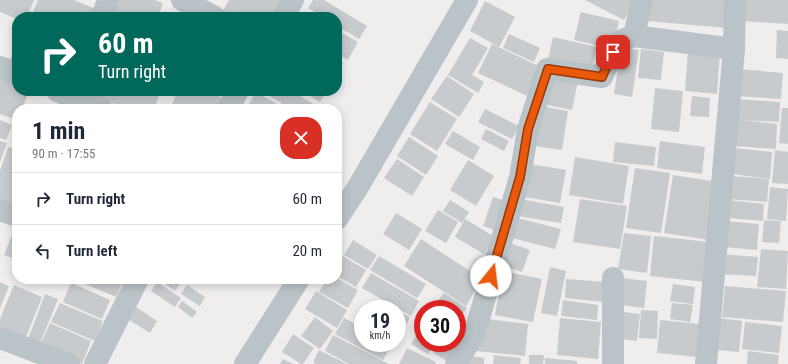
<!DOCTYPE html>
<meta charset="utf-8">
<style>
:root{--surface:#fff;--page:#f2f2f3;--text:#1f2937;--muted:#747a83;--line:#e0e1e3}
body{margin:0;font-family:"Roboto Condensed",sans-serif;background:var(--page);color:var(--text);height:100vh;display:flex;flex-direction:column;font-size:15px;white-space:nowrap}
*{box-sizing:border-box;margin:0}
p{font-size:13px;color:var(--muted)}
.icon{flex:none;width:22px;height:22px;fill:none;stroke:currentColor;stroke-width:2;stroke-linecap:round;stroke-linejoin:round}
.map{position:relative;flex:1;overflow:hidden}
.drawer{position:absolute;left:12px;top:104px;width:330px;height:180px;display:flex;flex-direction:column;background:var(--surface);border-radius:16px;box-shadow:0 2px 10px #0003}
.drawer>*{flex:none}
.guide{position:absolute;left:12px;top:12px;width:330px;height:84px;border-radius:16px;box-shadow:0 2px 10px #0003;background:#00695c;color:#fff;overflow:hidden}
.speed{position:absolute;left:354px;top:300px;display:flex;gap:8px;font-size:20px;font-weight:700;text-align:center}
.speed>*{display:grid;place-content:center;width:52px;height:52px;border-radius:50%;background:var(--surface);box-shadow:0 2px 10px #0003;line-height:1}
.speed small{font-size:10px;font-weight:400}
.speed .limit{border:6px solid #d22;background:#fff;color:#111}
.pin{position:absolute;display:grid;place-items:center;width:34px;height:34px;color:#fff;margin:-17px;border-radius:8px;box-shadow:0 2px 6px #0006}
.me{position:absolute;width:44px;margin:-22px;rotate:16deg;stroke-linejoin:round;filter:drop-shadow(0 0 3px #0008)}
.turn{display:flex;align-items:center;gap:14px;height:84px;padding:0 20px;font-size:18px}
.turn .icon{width:52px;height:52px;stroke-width:2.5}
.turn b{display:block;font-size:28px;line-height:34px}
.round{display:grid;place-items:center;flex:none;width:42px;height:42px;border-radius:16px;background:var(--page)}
.summary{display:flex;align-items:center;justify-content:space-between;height:68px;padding:0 20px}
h1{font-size:24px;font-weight:700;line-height:30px}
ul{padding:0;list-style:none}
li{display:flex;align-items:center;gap:12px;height:52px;padding:0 20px;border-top:1px solid var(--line)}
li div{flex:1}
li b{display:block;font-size:15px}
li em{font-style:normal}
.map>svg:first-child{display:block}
</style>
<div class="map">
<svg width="788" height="364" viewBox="0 0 788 364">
<rect width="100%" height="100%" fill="#efeded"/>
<!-- building -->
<g fill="#c7cbce">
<polygon points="0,0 34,0 27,17 17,17 17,19 0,12"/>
<polygon points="38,0 74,0 96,9 93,17 31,17"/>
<polygon points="112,0 154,0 163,3 158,17 118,17 107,13"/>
<polygon points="229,0 283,0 274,17 234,17 223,11"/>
<polygon points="313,0 324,0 367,26 359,39 337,26 337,17 323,17 308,8"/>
<polygon points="585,0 635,0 624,20"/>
<polygon points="648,0 730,0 727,28 647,21"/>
<polygon points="743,0 788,0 788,24 741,21"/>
<polygon points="485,1 515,17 499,47 470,31"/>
<polygon points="164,11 179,17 162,17"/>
<polygon points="305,12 314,17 303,17"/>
<polygon points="581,12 619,21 612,49 574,40"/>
<polygon points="337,30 358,42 348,60 337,54"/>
<polygon points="777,30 788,31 788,59 776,58"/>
<polygon points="509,34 540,48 534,62 503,48"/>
<polygon points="553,37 597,47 590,74 547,64"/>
<polygon points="470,38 488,48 472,75 484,82 478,93 448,75"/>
<polygon points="17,43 17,65 9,62"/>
<polygon points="492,44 545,69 532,98 478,73"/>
<polygon points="621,47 639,50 632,97 614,94"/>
<polygon points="641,49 664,52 661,80 638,78"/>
<polygon points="688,50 720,52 717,94 685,91"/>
<polygon points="337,59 343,63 337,75"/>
<polygon points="738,69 783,73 781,99 736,96"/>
<polygon points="447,76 474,94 459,117 431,99"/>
<polygon points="547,76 578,81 572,110 542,104"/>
<polygon points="0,78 17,84 17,91 29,91 22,109 17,109 17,120 0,114"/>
<polygon points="655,88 683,91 679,132 651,129"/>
<polygon points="85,91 161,91 154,109 127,109 85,92"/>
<polygon points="178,91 208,91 222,98 217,109 176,109 171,106"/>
<polygon points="261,91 292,91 318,107 316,109 291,109"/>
<polygon points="302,91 327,91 320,102"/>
<polygon points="256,92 286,109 246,109"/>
<polygon points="692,96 710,98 709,117 690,116"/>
<polygon points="736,99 780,102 779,122 743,120 777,124 776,149 734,146"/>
<polygon points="430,102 457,119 437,151 410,134"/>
<polygon points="541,106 568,111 562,150 534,146"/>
<polygon points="782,108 788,108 788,144 779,143"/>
<polygon points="485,109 519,126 512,139 478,122"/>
<polygon points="0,120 12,125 6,140 0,138"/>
<polygon points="486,129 509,141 504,151 481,139"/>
<polygon points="17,131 17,147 12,145"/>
<polygon points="453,131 480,147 473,160 445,144"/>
<polygon points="409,137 438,156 426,175 397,156"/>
<polygon points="0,141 7,143 0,162"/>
<polygon points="660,141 705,147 702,174 657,168"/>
<polygon points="615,142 656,147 654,166 613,162"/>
<polygon points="8,147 17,150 17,188 12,203 0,199 0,171"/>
<polygon points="735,148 772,152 770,179 732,174"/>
<polygon points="775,150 788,152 788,184 772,183"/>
<polygon points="575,157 629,166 623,204 569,195"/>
<polygon points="397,159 424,177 412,196 384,178"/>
<polygon points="468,160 494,176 476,206 450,190"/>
<polygon points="524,163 566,170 560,203 519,196"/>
<polygon points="635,168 670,173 661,233 626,228"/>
<polygon points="673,175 718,182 709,240 664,233"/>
<polygon points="730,176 769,179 767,202 728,199"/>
<polygon points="770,187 788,189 786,221 767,219"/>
<polygon points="493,197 512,203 502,233 483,226"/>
<polygon points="520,199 564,207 561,223 517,216"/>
<polygon points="580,199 627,206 620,249 573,242"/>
<polygon points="450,200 469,212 462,223 443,211"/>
<polygon points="729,200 764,204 763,221 727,218"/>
<polygon points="438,210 458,222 446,243 425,231"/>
<polygon points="396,213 422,229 409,250 383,234"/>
<polygon points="517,218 561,229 555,249 512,238"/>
<polygon points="465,219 495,237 484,254 455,237"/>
<polygon points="764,220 781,221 779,243 762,242"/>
<polygon points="726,221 759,224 757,250 724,247"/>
<polygon points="15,227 17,228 17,260 4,255"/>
<polygon points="624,233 651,236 647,273 618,269"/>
<polygon points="654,236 709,242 706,282 650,276"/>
<polygon points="421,239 482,279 466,306 404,266"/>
<polygon points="353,240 377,255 368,269 344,255"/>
<polygon points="510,243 530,250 522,272 502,265"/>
<polygon points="761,249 788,251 786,289 757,287"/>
<polygon points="719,254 758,257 756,276 718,274"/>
<polygon points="341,255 366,270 356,287 337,276 337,261"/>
<polygon points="379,256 426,284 417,298 370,270"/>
<polygon points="550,267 566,271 557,316 541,313"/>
<polygon points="503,271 542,279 533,322 495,315"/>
<polygon points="371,273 419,301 411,316 362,288"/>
<polygon points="337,278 358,290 348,308 319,292 327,279"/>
<polygon points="622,278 647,281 644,308 619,305"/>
<polygon points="73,279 124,279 116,297"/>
<polygon points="158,279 176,279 181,282 175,291"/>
<polygon points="566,279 606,282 604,302 565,298"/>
<polygon points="0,282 9,286 0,308"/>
<polygon points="157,282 181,298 175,307 151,291"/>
<polygon points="71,283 110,300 102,319 63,302"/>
<polygon points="673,284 695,287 693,304 670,301"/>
<polygon points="14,285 42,297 24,342 0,333 0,319"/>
<polygon points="187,285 205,297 200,306 181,294"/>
<polygon points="725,286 786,291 783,322 722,317"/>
<polygon points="316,291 347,310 337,328 305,309"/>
<polygon points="444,293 467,308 460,318 457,315 457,309 447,309 437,302"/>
<polygon points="45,294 58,299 39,346 27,342"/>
<polygon points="563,300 598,305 597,320 561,316"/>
<polygon points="182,301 197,312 192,318 178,307"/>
<polygon points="60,303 103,321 95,341 51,322"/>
<polygon points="672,303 693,305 690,322 670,319"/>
<polygon points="136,307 157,321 150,333 129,320"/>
<polygon points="641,310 658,311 657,339 639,338"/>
<polygon points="397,311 410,317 400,338 397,336"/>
<polygon points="616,311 640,314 637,341 614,338"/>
<polygon points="315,317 333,331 320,349 301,336"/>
<polygon points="344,318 363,328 363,343 392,344 383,360 335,334"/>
<polygon points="479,318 528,324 525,356 476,351"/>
<polygon points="560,318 601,322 598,359 557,355"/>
<polygon points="720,318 742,321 739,352 717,350"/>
<polygon points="457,319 475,329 452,364 434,353 440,343 457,343"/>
<polygon points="660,320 701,324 697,357 657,353"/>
<polygon points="745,322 782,326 779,353 742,349"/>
<polygon points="50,323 91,341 82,364 40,346"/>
<polygon points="423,326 423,343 435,343 428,354 411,344"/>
<polygon points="293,334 314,348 303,364 301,364 282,352"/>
<polygon points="333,335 389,364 349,364 325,351"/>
<polygon points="407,348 436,362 435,364 399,364"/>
<polygon points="319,350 347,364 316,364 313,362"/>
<polygon points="748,351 779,355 778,364 747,364"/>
<polygon points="464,355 484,358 484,364 463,364"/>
<polygon points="494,355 521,358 520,364 493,364"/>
<polygon points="529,355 544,355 543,364 529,364"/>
<polygon points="545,358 577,361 577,364 545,364"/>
<polygon points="283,359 293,364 280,364"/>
</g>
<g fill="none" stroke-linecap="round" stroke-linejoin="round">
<!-- minor -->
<g stroke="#bac3c7" stroke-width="22">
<polyline points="182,0 215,17"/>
<polyline points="642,0 634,36 734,49"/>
<polyline points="102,17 108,0"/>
<polyline points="283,17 293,0"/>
<polyline points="0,67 17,74"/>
<polyline points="57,91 102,109"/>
<polyline points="228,109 238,91"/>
<polyline points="0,210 17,216"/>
<polyline points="337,219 358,187 467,0"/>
<polyline points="0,338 69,364"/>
<polyline points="95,364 138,279"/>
<polyline points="245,364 299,279"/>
<polyline points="456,364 475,332 520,177 528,129 547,69 602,77 613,52 622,40 634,36"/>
<polyline points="613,364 613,278"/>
<polyline points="706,364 734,49 735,0"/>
</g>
</g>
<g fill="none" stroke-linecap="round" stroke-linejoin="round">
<!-- route casing -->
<g stroke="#983908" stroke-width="10">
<polyline id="route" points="491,276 520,177 528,129 548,69 602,77 613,52"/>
</g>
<!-- route -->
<use href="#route" stroke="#ea580c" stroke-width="7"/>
</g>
</svg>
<div class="speed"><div>19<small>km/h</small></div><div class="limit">30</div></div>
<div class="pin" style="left:613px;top:52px;background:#d93025"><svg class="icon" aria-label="arrive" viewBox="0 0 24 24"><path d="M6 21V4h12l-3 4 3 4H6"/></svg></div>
<svg class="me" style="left:491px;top:276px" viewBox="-20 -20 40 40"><circle r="19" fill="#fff"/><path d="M0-13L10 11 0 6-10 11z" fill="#ea580c"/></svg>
<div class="guide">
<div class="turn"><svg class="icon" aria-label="right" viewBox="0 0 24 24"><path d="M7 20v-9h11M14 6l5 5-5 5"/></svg><div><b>60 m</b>Turn right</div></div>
</div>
<section class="drawer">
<div class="summary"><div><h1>1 min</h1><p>90 m · 17:55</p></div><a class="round" style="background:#d93025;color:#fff"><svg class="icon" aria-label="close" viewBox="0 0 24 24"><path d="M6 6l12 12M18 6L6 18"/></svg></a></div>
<ul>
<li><svg class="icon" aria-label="right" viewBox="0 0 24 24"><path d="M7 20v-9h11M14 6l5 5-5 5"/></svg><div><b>Turn right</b></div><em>60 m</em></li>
<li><svg class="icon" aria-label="left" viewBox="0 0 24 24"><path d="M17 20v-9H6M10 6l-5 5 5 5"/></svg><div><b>Turn left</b></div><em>20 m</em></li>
</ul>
</section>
</div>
